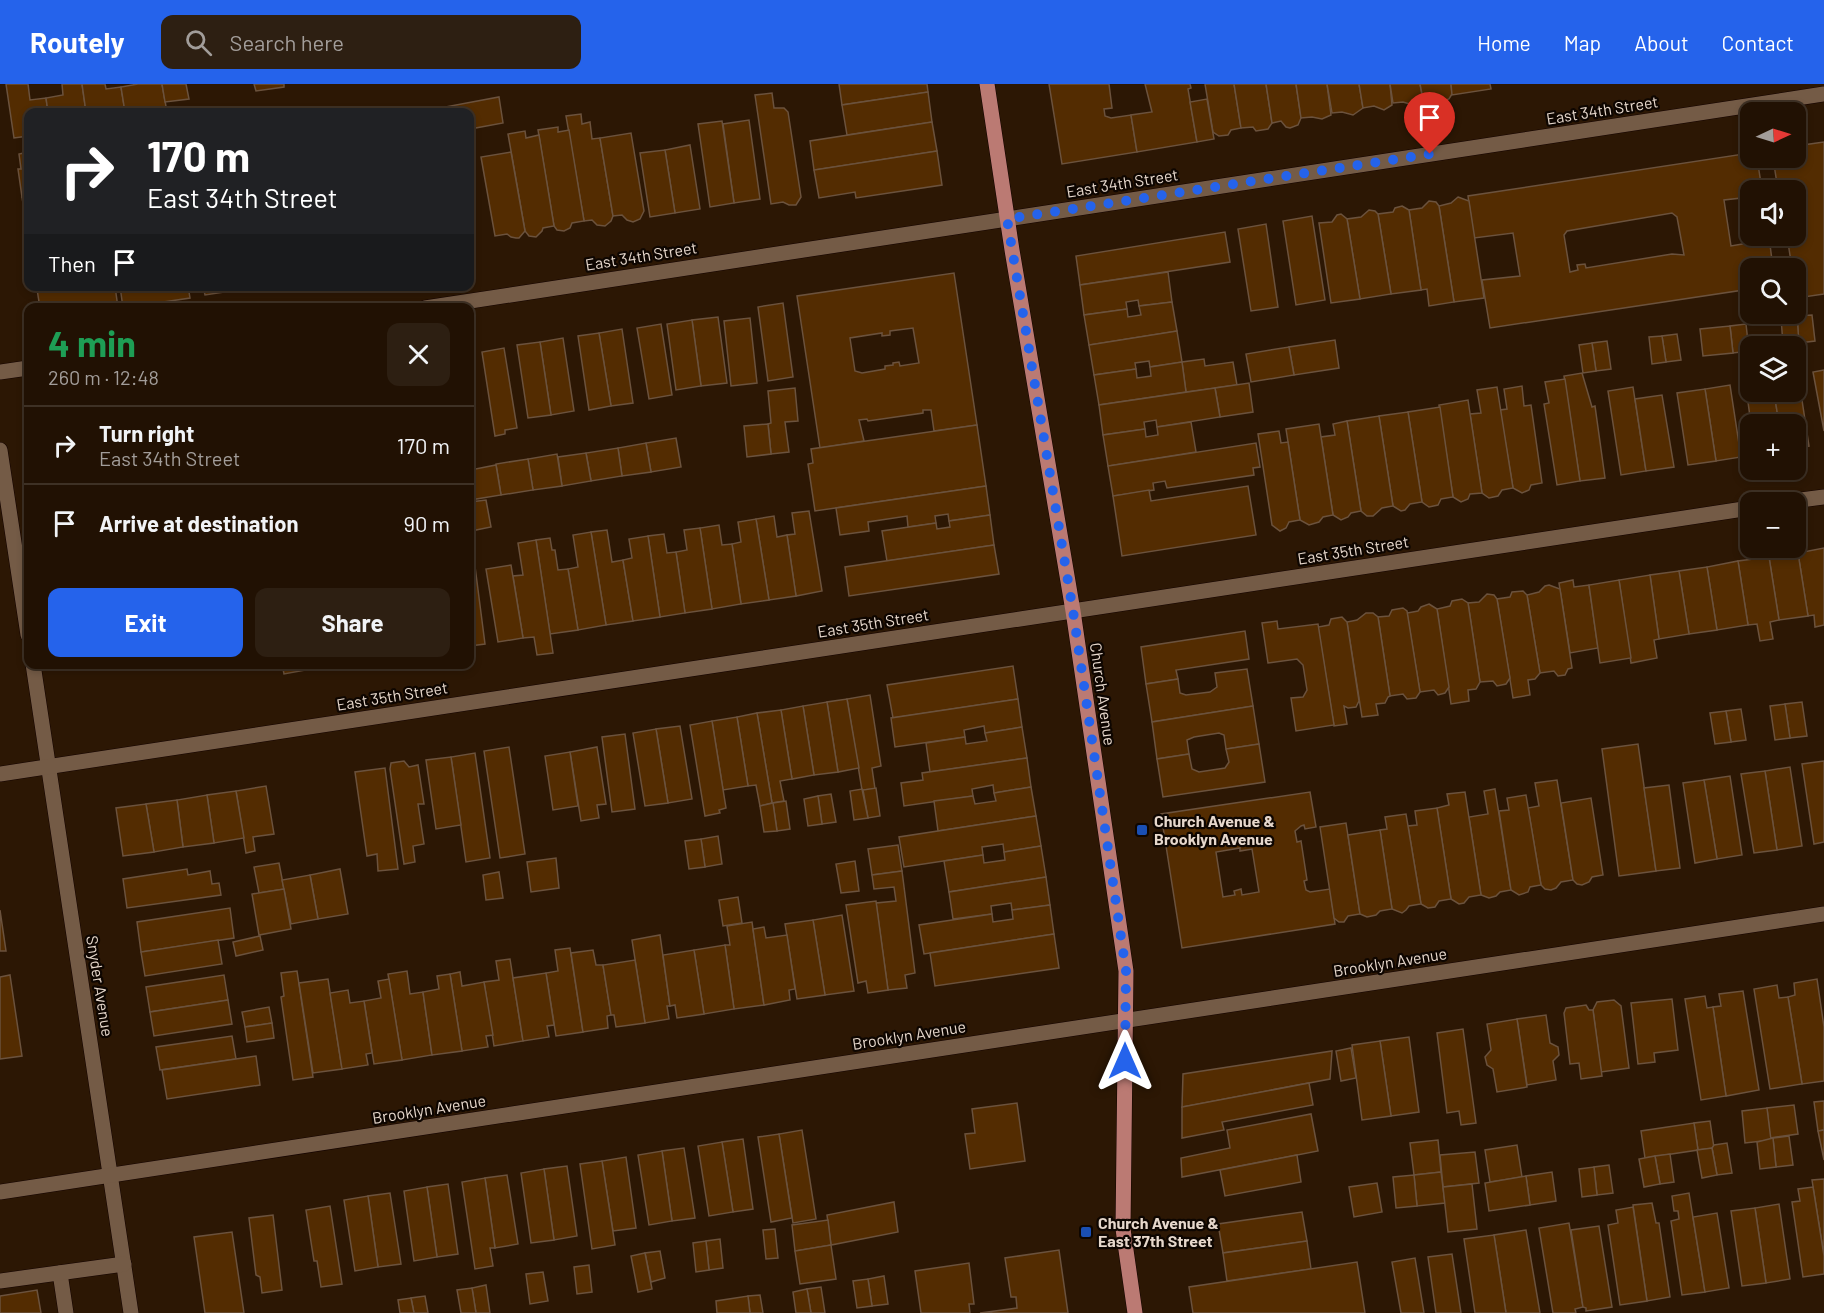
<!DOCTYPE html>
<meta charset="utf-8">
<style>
:root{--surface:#211103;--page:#2d1f12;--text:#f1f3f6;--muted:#a29d9a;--line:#3e3125;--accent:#2563eb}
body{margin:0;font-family:Barlow,sans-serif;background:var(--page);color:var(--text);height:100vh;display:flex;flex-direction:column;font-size:22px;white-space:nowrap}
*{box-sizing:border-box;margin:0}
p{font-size:20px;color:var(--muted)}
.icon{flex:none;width:33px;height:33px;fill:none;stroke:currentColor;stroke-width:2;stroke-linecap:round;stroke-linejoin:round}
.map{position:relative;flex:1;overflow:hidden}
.sheet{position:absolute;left:24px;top:219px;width:450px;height:366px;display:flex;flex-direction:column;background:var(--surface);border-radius:12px;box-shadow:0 3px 9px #0003,0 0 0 2px var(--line)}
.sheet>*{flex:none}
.guide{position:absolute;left:24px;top:24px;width:450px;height:183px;border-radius:12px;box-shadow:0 3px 9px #0003,0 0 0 2px var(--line);background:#202124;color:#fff;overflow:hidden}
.needle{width:39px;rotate:86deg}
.fabs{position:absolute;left:1740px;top:18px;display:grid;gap:12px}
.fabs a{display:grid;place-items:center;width:66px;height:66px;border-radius:12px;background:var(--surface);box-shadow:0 3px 9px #0003,0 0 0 2px var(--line);font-size:30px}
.pin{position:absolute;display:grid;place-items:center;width:51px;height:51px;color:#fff;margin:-62px -26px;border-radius:50% 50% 50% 0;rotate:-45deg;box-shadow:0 0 6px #0007}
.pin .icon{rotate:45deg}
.me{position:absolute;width:66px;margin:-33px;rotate:0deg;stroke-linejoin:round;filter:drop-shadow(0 0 4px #0008)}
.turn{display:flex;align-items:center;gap:21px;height:126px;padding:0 24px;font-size:27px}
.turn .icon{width:78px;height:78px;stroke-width:2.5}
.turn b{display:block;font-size:42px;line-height:51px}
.then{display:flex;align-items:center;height:57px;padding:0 24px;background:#0003;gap:12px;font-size:22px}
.round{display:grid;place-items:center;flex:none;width:63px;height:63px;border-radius:12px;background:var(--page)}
.headline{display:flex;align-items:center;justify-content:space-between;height:102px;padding:0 24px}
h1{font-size:36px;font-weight:700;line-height:45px;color:#1e9e55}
.cta{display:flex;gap:12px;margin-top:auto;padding:12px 24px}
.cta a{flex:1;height:69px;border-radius:12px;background:var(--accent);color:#fff;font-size:24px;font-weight:700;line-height:69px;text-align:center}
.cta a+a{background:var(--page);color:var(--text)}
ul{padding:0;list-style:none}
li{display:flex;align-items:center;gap:18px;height:78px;padding:0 24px;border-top:2px solid var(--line)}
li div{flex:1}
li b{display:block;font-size:22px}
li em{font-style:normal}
header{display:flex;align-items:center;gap:36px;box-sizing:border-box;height:84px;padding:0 30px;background:var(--accent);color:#fff}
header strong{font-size:28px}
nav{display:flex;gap:33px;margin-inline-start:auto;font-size:21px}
.search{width:420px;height:54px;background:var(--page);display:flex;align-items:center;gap:15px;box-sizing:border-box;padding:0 21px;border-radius:12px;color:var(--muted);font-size:22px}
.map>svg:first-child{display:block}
</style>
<header>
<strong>Routely</strong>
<div class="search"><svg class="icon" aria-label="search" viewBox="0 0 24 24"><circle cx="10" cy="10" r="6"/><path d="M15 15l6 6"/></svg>Search here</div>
<nav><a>Home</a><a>Map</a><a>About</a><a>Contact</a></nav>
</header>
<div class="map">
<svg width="1824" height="1229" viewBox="0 0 1824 1229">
<rect width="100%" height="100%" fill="#2c1704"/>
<!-- building -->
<g fill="#532c01" stroke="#6b523d" stroke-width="1.5" fill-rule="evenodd">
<polygon points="6,0 28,0 30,16 46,14 48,28 28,28 28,52 14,54"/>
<polygon points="62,0 82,0 86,28 48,28 46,14 63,11"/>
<polygon points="82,0 105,0 106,5 121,3 125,28 86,28"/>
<polygon points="138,0 162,0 167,28 125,28 121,3"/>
<polygon points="162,0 186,0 189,15 165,18"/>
<polygon points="254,0 284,0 284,3 256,7"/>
<polygon points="839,0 927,0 928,8 842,21"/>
<polygon points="1049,0 1109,0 1112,24 1104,25 1105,32 1111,34 1131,31 1137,68 1062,80"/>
<polygon points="1145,0 1190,0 1191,4 1188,5 1197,58 1137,68 1131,31 1152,28"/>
<polygon points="1205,0 1234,0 1241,44 1231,46 1228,51 1219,52 1213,48"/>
<polygon points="1234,0 1266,0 1272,39 1268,45 1256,47 1253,43 1241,44"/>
<polygon points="1266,0 1296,0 1301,34 1298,41 1290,44 1286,43 1281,37 1272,39"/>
<polygon points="1296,0 1327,0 1331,31 1322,35 1312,33 1301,34"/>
<polygon points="1327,0 1359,0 1363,24 1353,31 1342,28 1332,29"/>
<polygon points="1359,0 1390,0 1392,21 1384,26 1374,22 1363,24"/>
<polygon points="1390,0 1420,0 1423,15 1419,19 1413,21 1403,18 1393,19"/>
<polygon points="1420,0 1451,0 1452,10 1449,15 1443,17 1437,16 1432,13 1423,15"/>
<polygon points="1451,0 1490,0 1491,5 1452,11"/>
<polygon points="928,8 932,38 847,51 842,21"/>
<polygon points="772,9 774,24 784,24 788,28 801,113 796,121 789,121 783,118 771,120 755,11"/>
<polygon points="499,13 503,39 470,45 470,28 446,28 445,23"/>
<polygon points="1207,15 1214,55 1197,58 1190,18"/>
<polygon points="581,30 582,40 590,38 592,55 600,54 613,132 611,137 605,142 597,141 592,136 584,137 566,32"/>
<polygon points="749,36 760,115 734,119 723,40"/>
<polygon points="722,37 734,119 710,123 698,40"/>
<polygon points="932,38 937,67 814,86 810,57"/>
<polygon points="558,43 558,48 569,46 584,137 572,139 570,144 564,147 557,146 554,142 538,46"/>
<polygon points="525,47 526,54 539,51 554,142 543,144 542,147 536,153 529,152 525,147 508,50"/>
<polygon points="631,49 644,127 640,135 633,138 627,136 622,131 613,132 600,54"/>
<polygon points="1824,58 1824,210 1797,214 1796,184 1792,184 1787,152 1796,152 1796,106 1778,106 1773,74 1796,74 1796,62"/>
<polygon points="690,61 700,125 675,129 665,66"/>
<polygon points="665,66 675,129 650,133 640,69"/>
<polygon points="937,67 942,101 856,114 855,108 819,114 814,86"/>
<polygon points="28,68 28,112 22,113 18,85 21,85 19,70"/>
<polygon points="511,68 525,147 519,154 516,154 511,153 507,150 495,152 481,73"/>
<path d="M 1750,69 L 1750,74 L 1757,74 L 1762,106 L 1750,106 L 1750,113 L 1724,116 L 1731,162 L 1748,159 L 1748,156 L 1769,153 L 1773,184 L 1750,184 L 1750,205 L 1490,244 L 1482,196 L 1520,192 L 1513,149 L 1474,154 L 1468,112 ZM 1672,129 L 1677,133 L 1684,171 L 1672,170 L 1586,184 L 1585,180 L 1577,181 L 1578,186 L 1570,188 L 1564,151 L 1567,147 Z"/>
<polygon points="28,112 28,144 27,145 22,113"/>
<polygon points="1458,113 1469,117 1484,214 1454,218 1439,122 1451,119"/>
<polygon points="1429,117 1436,118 1439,122 1454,218 1429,222 1427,205 1421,206 1409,126 1422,124"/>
<polygon points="1402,122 1409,126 1421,206 1391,210 1378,130 1393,128 1395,124"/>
<polygon points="1369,126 1375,127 1378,130 1391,210 1360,215 1347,135 1361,133"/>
<polygon points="1341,130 1347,135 1360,215 1331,219 1319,139 1332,138 1337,131"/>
<polygon points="1312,132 1325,216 1296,221 1283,137"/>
<polygon points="1266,140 1278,223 1251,227 1238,145"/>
<polygon points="1225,148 1230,178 1080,201 1076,172"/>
<polygon points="1168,188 1172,218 1139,222 1138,216 1126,218 1127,225 1084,231 1080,201"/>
<path d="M 954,189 L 977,341 L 934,347 L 931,326 L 923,326 L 923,329 L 868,337 L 867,335 L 859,336 L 864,357 L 820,364 L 797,212 ZM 913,244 L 919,279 L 900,282 L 899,278 L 893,279 L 893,281 L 885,282 L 885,285 L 862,289 L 855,287 L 850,254 L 882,249 L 882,252 L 890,251 L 890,247 Z"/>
<polygon points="51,202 115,202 118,224 40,224 37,205"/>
<polygon points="120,202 188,202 190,214 123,224"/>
<polygon points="203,202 237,202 237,206 205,211"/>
<polygon points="1172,218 1177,247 1089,261 1084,231 1127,225 1128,233 1141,231 1139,222"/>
<polygon points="783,219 793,293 768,297 758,223"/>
<polygon points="1812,231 1815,257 1799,259 1797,232"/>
<polygon points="1797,232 1799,259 1783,260 1781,234"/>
<polygon points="718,233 727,299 701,302 692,236"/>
<polygon points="750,234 757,299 731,302 724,237"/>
<polygon points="692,236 701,302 676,306 667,240"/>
<polygon points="661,240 672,311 649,315 637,244"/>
<polygon points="1746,240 1749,267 1733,269 1730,242"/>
<polygon points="1730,242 1733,269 1703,272 1700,245"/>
<polygon points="622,245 633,319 611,322 599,249"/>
<polygon points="1177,247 1182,278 1150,283 1149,277 1135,279 1136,285 1094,291 1089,261"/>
<polygon points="599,249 611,322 589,326 578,252"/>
<polygon points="1677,250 1681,276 1666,278 1662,252"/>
<polygon points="1662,252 1666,278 1652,280 1649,253"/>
<polygon points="563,254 574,327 551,331 540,258"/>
<polygon points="1335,256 1339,284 1294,291 1289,263"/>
<polygon points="1607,257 1611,285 1596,287 1592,259"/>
<polygon points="540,258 551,331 528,334 517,261"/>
<polygon points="1592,259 1596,287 1583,289 1579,261"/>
<polygon points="1289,263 1294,291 1251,298 1246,270"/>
<polygon points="504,264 517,344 505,346 505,350 495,352 482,268"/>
<polygon points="1204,275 1205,282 1233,278 1237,301 1186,308 1182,278"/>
<polygon points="1182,278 1186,308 1099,321 1094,291 1136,285 1137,294 1151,292 1150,283"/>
<polygon points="1748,283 1750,283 1750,308 1774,308 1779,340 1751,340 1745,296"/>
<polygon points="1824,286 1824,347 1813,288"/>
<polygon points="1582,289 1592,323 1595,322 1605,394 1580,397 1564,292"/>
<polygon points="1798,290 1809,362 1796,364 1796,340 1779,340 1774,308 1796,308 1796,291"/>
<polygon points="1565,295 1580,397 1557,401 1544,320 1549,319 1545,298"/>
<polygon points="1249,299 1253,328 1220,333 1215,304"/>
<polygon points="1730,301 1741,373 1716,377 1705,305"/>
<polygon points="1522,302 1524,322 1531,321 1542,399 1531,401 1529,406 1522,409 1513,404 1500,326 1507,325 1504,305"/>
<polygon points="1497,303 1513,404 1502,406 1498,412 1489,414 1482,409 1470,330 1481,329 1477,306"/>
<polygon points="1633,303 1646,387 1621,391 1608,307"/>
<polygon points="795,304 798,337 785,338 789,368 771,370 768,340 771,339 768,307"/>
<polygon points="1215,304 1220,333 1157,343 1156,336 1144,338 1145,345 1103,351 1099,321"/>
<polygon points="1705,305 1716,377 1688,381 1677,309"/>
<polygon points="1662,311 1674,383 1646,387 1635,315"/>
<polygon points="1468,316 1482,409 1470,410 1468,415 1461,418 1453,413 1439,321"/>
<polygon points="1440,323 1453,413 1441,415 1438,421 1429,423 1422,418 1408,328"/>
<polygon points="1408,328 1422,418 1410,420 1405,426 1401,427 1393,422 1379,332"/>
<polygon points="1379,332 1393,422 1382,424 1373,432 1367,432 1361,427 1347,337"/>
<polygon points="1347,337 1361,427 1351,429 1348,433 1341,436 1333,431 1321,353 1335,351 1333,340"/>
<polygon points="1191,338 1196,368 1108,382 1103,351 1145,345 1146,353 1158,351 1157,343"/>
<polygon points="768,340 771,370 747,373 744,342"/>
<polygon points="1319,340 1333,431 1323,433 1319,438 1309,441 1300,436 1286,345"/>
<polygon points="977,341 986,402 815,427 808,380 813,379 811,365"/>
<polygon points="1279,347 1281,359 1288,358 1300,436 1289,438 1286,444 1280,447 1272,441 1258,350"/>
<polygon points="676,354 681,383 651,388 646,359"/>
<polygon points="646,359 651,388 622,392 618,364"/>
<polygon points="1256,359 1260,383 1253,384 1254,391 1167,404 1165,397 1153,399 1154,406 1113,412 1108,382"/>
<polygon points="618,364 622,392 591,397 586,369"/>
<polygon points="586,369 591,397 562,402 558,373"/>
<polygon points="557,370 562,402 533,406 528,375"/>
<polygon points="528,375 533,406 501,411 496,380"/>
<polygon points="496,381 501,411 470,416 470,386"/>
<polygon points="986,402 990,431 949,437 948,430 935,432 936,439 908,443 907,432 868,438 869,447 840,451 836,424"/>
<polygon points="1248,402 1256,451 1122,472 1113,412 1149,406 1151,417"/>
<polygon points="486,416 491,443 471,447 470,418"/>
<polygon points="809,427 822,507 796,512 787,451 795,450 792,429"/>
<polygon points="990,431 994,461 887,477 882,447 936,439 937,445 950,443 949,437"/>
<polygon points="774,432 777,453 787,451 796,512 769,516 756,435"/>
<polygon points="756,435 769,516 741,520 732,460 741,458 738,438"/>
<polygon points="719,441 722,461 732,460 741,520 712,525 700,444"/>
<polygon points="700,444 712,525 685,529 676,468 687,466 684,446"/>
<polygon points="607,446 612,478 623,476 633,537 606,541 591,448"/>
<polygon points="591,448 606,541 578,546 568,485 578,483 573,451"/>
<polygon points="664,450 667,469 676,468 685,529 660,533 648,452"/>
<polygon points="648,452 660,533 633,537 623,476 632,474 629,455"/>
<polygon points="550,454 552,466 555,466 558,486 568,485 578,546 550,550 536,456"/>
<polygon points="536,456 553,569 537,571 534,553 523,554 513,492 523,491 518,459"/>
<polygon points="472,459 485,560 470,562 470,460"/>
<polygon points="994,461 999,490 849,512 845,483"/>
<polygon points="1824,464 1824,541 1815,543 1814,531 1808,532 1798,469"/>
<polygon points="1798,469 1808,532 1779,536 1769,473"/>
<polygon points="1769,473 1779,536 1770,538 1773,555 1760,557 1757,540 1748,541 1738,477"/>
<polygon points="1738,477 1748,541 1717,546 1707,483"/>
<polygon points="511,481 523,554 498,558 486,485"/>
<polygon points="1707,483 1717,546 1689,550 1679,487"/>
<polygon points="1679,487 1689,550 1659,555 1650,491"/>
<polygon points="1650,491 1659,555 1654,556 1657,574 1631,579 1619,496"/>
<polygon points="1573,496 1574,503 1589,501 1598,564 1570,569 1559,499"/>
<polygon points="1619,496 1631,574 1600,579 1589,501"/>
<polygon points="1549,501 1560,505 1572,584 1568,585 1565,591 1558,592 1554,587 1540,589 1527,511 1539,508 1545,502"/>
<polygon points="1523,507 1527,511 1540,589 1535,595 1528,596 1530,611 1513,614 1497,515 1510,513 1512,508"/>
<polygon points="1487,510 1494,511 1497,515 1510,594 1506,600 1497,602 1493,597 1480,598 1468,519 1479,518"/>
<polygon points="1462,515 1468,519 1480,598 1476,605 1468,606 1469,617 1451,620 1437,525 1450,522 1452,517"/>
<polygon points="1429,520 1437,525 1449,603 1445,609 1438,611 1434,606 1420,608 1407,529 1418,527 1421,523"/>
<polygon points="1403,524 1407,527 1420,608 1416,614 1407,615 1403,610 1390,612 1378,533 1389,532 1392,526"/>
<polygon points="1366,529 1373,529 1378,533 1390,612 1388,613 1385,619 1376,620 1378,631 1362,633 1347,538 1357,536"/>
<polygon points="1342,533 1347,538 1359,617 1356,623 1348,624 1344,622 1347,640 1334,642 1318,543 1329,541 1331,535"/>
<polygon points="1277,537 1278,545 1318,540 1334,641 1296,647 1291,614 1303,613 1307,606 1303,581 1297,575 1268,579 1262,539"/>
<polygon points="1245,547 1249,575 1176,586 1178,595 1146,600 1141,563"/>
<polygon points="282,580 305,580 306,586 284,590"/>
<polygon points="316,580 342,580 342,582 317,585"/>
<polygon points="1013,582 1018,615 893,634 887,601"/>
<polygon points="1247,585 1253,622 1152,638 1146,600 1178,595 1180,609 1186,611 1210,608 1217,603 1215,589"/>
<polygon points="870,611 881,682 872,684 875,705 862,706 847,615"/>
<polygon points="847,615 859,684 838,688 827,618"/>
<polygon points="1018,615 1022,643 985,649 984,642 964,646 965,653 895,663 891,634"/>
<polygon points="827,618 838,688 814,691 803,622"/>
<polygon points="1802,618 1807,652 1790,654 1785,620"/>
<polygon points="1785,620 1790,654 1775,656 1770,622"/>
<polygon points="803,622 814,691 792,695 781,626"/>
<polygon points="1253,622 1259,660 1226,665 1224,651 1219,649 1194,653 1187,656 1189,670 1157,675 1152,638"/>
<polygon points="1741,625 1746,656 1731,658 1726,627"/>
<polygon points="781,626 792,695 780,697 784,717 772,719 757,629"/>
<polygon points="1726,627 1731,658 1715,660 1710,629"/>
<polygon points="757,629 772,719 760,722 756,701 748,702 737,633"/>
<polygon points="737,633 748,702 723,706 712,637"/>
<polygon points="712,637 726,724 719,726 720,729 705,732 690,641"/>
<polygon points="680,642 692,715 668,719 656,645"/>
<polygon points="1022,643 1027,674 930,688 926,659 965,653 966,660 987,657 985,649"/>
<polygon points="656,645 668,719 645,722 633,649"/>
<polygon points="625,650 635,725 612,728 602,653"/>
<polygon points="1259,660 1265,698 1163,713 1157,675 1189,670 1192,685 1199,688 1225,684 1229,678 1226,665"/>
<polygon points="1638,660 1656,787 1619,792 1602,665"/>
<polygon points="509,663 525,770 500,774 484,667"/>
<polygon points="597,663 606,720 597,721 599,734 581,737 570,668"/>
<polygon points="570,668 578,722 553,726 545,672"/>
<polygon points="475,669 490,774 466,778 451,673"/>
<polygon points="451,673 461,741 436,745 426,676"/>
<polygon points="1027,674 1031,703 994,709 993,701 972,705 973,712 904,722 901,699 923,696 922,689"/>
<polygon points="404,677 409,683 418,681 424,720 418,720 424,760 413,762 415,778 404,780 390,685 391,679"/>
<polygon points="1824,677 1824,758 1814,760 1802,680"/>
<polygon points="1790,683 1802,762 1777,766 1765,687"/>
<polygon points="385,684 398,785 378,787 377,770 367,772 355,688"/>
<polygon points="1765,687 1777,766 1754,769 1741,690"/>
<polygon points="1730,692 1742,771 1717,775 1704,696"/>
<polygon points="1557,696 1573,796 1561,798 1556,804 1551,806 1545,805 1541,801 1528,724 1539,722 1535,699"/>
<polygon points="1704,696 1717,775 1695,779 1683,699"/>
<polygon points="1669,701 1680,784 1656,787 1644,704"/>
<polygon points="266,702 274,750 253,753 255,767 246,769 236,707"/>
<polygon points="1031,703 1036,732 938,747 934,717 973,712 975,720 996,717 994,709"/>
<polygon points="876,704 880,732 868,734 863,706"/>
<polygon points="862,705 868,734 854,736 850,707"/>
<polygon points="1495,705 1511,806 1500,808 1496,812 1489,814 1481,811 1469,733 1488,730 1484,707"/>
<polygon points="236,707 244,754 214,759 207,711"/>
<path d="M 1310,708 L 1316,743 L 1305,745 L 1304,741 L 1301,742 L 1295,747 L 1297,758 L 1301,757 L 1307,796 L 1304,797 L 1306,806 L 1310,808 L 1330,805 L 1335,840 L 1182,864 L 1161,730 ZM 1240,764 L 1240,767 L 1252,765 L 1259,808 L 1242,811 L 1241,805 L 1234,807 L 1235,811 L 1223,813 L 1216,768 Z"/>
<polygon points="1465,708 1481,811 1469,813 1464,819 1459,820 1451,815 1437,724 1449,721 1447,710"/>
<polygon points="831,710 836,738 822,740 818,712"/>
<polygon points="207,711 214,759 183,763 177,716"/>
<polygon points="1526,711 1541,801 1530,803 1528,808 1519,811 1511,806 1499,727 1509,726 1507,714"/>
<polygon points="818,712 822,740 808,742 804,715"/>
<polygon points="1591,714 1603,791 1592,793 1589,798 1582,801 1577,800 1573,796 1561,719"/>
<polygon points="177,716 183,763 154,768 146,720"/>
<polygon points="786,717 790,745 777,747 773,719"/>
<polygon points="773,719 777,747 764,748 760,722"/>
<polygon points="146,720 154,768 123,772 116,724"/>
<polygon points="1437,724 1451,815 1439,817 1435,823 1428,824 1421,820 1408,742 1417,741 1415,727"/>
<polygon points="1406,730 1421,820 1409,822 1406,826 1402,829 1392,825 1380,746 1387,745 1385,733"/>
<polygon points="1036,732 1041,762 1004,768 1003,760 982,763 983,771 904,783 899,753"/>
<polygon points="1346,739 1360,830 1348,832 1344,838 1339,838 1334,834 1320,743"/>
<polygon points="1380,746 1392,825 1380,827 1376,831 1367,833 1360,830 1348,751"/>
<polygon points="718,752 722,780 705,783 701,755"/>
<polygon points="701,755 705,783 689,785 685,757"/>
<polygon points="898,761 902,787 872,791 868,765"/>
<polygon points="1041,762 1046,793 949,808 944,777 983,771 984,779 1005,776 1004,768"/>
<polygon points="556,774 559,804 531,808 527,778"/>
<polygon points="855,777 859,807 841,809 836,780"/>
<polygon points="279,779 284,805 259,809 254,783"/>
<polygon points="187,785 188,791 210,787 212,800 219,799 221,811 127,824 123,795"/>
<polygon points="340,785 348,830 318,835 310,791"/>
<polygon points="902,787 915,889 905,891 907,904 888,906 876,819 896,817 894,803 874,805 872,791"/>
<polygon points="499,788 503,814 486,816 483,791"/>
<polygon points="310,791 318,835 291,840 282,796"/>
<polygon points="1046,793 1050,821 1012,826 1011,819 991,822 992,830 953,835 949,808"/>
<polygon points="284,805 291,845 259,851 252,810"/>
<polygon points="738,813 742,839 723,842 719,816"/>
<polygon points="876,817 888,906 868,909 866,897 858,899 846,821"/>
<polygon points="1050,821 1054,850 924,870 919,841 992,830 993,838 1013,835 1012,826"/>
<polygon points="230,824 234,854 141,868 137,838"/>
<polygon points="0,826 6,867 0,867"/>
<polygon points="842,831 854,907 825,911 813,836"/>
<polygon points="813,836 825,911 797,915 785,840"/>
<polygon points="752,838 764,921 734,925 725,861 730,861 727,842"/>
<polygon points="764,843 766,854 787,851 795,905 789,906 790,916 764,921 753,845"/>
<polygon points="1054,850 1059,884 935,902 930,869"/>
<polygon points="660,851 670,922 667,922 669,935 645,939 632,856"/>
<polygon points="260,852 263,866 236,872 233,858"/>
<polygon points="218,856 222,880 145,892 141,868"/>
<polygon points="725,861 734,925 704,930 694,866"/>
<polygon points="570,864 583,948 556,952 546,889 558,887 555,866"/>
<polygon points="593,866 596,881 603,881 611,931 607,932 608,944 583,948 571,869"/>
<polygon points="694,866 704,930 677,934 675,921 670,922 663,871"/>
<polygon points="510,875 523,957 494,962 484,898 499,896 496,877"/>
<polygon points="635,876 645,939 616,943 614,931 611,931 603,881"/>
<polygon points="297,887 313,993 293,996 281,913 284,912 281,889"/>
<polygon points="407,887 410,910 423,908 432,971 402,976 388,890"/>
<polygon points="460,888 462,902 484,898 493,951 486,952 488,963 462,967 450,890"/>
<polygon points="546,889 554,941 547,942 549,953 523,957 513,894"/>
<polygon points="450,890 462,967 432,971 423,908 439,905 437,892"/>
<polygon points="10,891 22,972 0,975 0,893"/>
<polygon points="224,891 228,916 150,928 146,903"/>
<polygon points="328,895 342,985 313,989 299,899"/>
<polygon points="389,895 402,976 374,980 364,917 381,914 378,897"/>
<polygon points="1817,895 1824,943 1824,997 1802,1000 1788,913 1795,911 1794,899"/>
<polygon points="1777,901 1779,914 1788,913 1802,1000 1770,1005 1754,905"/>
<polygon points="348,906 350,919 364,917 372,969 366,970 368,981 342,985 330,909"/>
<polygon points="1743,907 1759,1006 1726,1012 1713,923 1721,922 1719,910"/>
<polygon points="1705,912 1707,924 1713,923 1726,1012 1701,1016 1685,915"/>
<polygon points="1672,915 1678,966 1654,969 1655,978 1638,980 1631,919"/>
<polygon points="228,916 232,940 154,952 150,928"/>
<polygon points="1614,916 1621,922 1629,984 1601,988 1593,926 1597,918"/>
<polygon points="1586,921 1589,926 1593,926 1602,992 1581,995 1579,979 1570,980 1564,929 1566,924"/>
<polygon points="269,923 272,939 245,943 242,928"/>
<polygon points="1546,931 1550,959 1558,963 1559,971 1553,977 1556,996 1527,1001 1517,935"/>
<polygon points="1517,935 1527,1003 1497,1008 1493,985 1487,981 1485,973 1491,966 1487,940"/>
<polygon points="272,939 274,954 247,958 245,943"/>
<polygon points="1463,945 1476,1039 1461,1041 1459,1027 1447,1029 1437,949"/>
<polygon points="232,952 236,975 160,986 156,963"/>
<polygon points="1409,953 1419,1028 1391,1032 1380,957"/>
<polygon points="1380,957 1391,1032 1362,1036 1352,961"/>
<polygon points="1351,964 1356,994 1341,997 1336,967"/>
<polygon points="1332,967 1330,995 1182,1023 1183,990"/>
<polygon points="256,972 260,1001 167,1015 162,986"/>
<polygon points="1309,999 1313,1021 1222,1038 1224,1046 1182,1054 1182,1023"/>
<polygon points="1824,1017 1824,1046 1818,1047 1814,1018"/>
<polygon points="1017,1019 1025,1077 970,1085 965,1050 975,1049 972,1025"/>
<polygon points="1794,1021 1798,1050 1770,1054 1767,1024"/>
<polygon points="1767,1024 1771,1056 1745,1059 1742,1027"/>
<polygon points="1311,1030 1318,1067 1182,1093 1181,1074 1230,1064 1227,1046"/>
<polygon points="1710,1037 1714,1064 1698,1066 1694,1039"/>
<polygon points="1694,1039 1698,1066 1645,1074 1641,1047"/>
<polygon points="802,1046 816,1135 793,1139 779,1050"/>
<polygon points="1824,1046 1824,1076 1818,1047"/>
<polygon points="779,1050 792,1134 771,1138 758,1053"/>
<polygon points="1789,1052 1793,1081 1776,1083 1773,1054"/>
<polygon points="1773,1054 1776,1083 1760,1085 1757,1058"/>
<polygon points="743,1055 753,1125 733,1128 722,1058"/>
<polygon points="1438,1056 1441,1088 1414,1091 1410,1059"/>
<polygon points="722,1058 733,1128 709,1132 698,1062"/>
<polygon points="1727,1059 1732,1089 1717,1091 1712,1064 1714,1061"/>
<polygon points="1517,1061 1522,1093 1490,1098 1485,1066"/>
<polygon points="684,1064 695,1134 672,1137 662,1067"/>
<polygon points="1712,1064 1717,1091 1702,1094 1697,1066"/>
<polygon points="662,1067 672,1137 649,1141 638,1071"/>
<polygon points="1475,1068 1479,1099 1443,1103 1440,1071"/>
<polygon points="1670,1070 1674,1098 1660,1100 1655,1072"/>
<polygon points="1297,1071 1301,1098 1225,1112 1220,1086"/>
<polygon points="1655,1072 1660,1100 1644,1103 1639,1075"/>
<polygon points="626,1073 636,1144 613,1147 602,1077"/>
<polygon points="602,1077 615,1161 592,1165 580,1080"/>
<polygon points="1609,1081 1613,1109 1597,1111 1594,1083"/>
<polygon points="567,1082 577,1152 554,1156 544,1085"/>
<polygon points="1594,1083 1597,1111 1582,1113 1579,1085"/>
<polygon points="544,1085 554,1156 531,1159 521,1089"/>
<polygon points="1441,1088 1445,1119 1417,1122 1414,1091"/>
<polygon points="1552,1088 1556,1117 1530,1121 1526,1092"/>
<polygon points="507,1091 518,1160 495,1164 485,1094"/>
<polygon points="1414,1091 1417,1122 1396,1124 1393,1093"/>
<polygon points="1526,1092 1530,1121 1489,1127 1485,1099"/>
<polygon points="485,1094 495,1164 490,1164 493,1182 475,1185 462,1098"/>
<polygon points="1824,1095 1824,1172 1812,1096"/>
<polygon points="1377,1099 1382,1128 1354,1133 1349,1103"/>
<polygon points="448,1100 458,1170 437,1173 427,1103"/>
<polygon points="1472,1100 1477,1145 1448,1148 1443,1103"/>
<polygon points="427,1103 437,1173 414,1177 404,1107"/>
<polygon points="1813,1103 1824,1172 1824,1190 1803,1193 1792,1118 1800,1117 1798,1105"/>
<polygon points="390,1109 401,1180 378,1183 368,1112"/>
<polygon points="1689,1109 1705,1208 1682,1211 1671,1137 1679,1135 1678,1127 1674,1127 1672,1112"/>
<polygon points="368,1112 378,1183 355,1187 344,1116"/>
<polygon points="894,1118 898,1148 831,1161 827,1131"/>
<polygon points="1652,1119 1656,1139 1659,1139 1670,1213 1647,1217 1633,1121"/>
<polygon points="1779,1120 1790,1195 1766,1199 1755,1124"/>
<polygon points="330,1122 342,1200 321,1203 317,1177 314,1177 306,1126"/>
<polygon points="1633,1123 1647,1217 1620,1221 1608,1141 1618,1139 1616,1126"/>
<polygon points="1755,1124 1766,1199 1742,1202 1731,1127"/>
<polygon points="1302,1128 1307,1157 1223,1169 1218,1140"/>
<polygon points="1717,1129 1729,1204 1705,1208 1693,1133"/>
<polygon points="273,1131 282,1206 262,1209 260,1193 256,1191 249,1134"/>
<polygon points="828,1136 831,1161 795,1167 792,1141"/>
<polygon points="1569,1139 1583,1223 1575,1225 1576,1229 1553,1229 1539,1144"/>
<polygon points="1599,1142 1612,1223 1586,1227 1586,1224 1583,1223 1571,1146"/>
<polygon points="775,1145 778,1174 766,1175 763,1146"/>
<polygon points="1526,1146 1540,1229 1506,1229 1494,1151"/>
<polygon points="232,1148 244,1229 205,1229 194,1153"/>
<polygon points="1494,1151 1506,1229 1475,1229 1464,1155"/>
<polygon points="720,1155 723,1184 709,1186 706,1157"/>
<polygon points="706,1157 709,1186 696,1188 693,1159"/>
<polygon points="1307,1157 1311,1185 1227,1197 1223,1169"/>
<polygon points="831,1161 836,1195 800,1200 795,1167"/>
<polygon points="1059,1166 1068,1229 980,1229 1017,1224 1016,1213 1011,1213 1005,1174"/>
<polygon points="660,1167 665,1194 651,1198 645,1169"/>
<polygon points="645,1169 652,1205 638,1208 631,1172"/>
<polygon points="1452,1170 1461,1229 1436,1229 1428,1173"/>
<polygon points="1415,1174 1424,1229 1401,1229 1392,1178"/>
<polygon points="1357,1178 1365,1229 1193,1229 1189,1203"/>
<polygon points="969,1179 974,1220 969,1220 970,1229 921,1229 915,1187"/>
<polygon points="589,1181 592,1208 577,1210 574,1183"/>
<polygon points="543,1188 548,1217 530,1220 526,1190"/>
<polygon points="884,1192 888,1220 872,1222 868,1195"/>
<polygon points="868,1195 872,1222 857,1224 853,1197"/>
<polygon points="486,1201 490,1229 476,1229 472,1204"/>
<polygon points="821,1203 825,1229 811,1229 807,1205"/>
<polygon points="472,1204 476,1229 461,1229 457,1206"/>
<polygon points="807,1205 811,1229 796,1229 793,1208"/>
<polygon points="37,1206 41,1229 0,1229 0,1212"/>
<polygon points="760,1211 763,1229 750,1229 748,1212"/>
<polygon points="425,1212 428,1229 414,1229 411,1214"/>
<polygon points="748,1212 750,1229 717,1229 716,1217"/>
<polygon points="411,1214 414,1229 400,1229 398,1216"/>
</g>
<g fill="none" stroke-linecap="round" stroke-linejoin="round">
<!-- minor casing -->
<g stroke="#140300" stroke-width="16">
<g id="minor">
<polyline points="425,224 1824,10"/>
<polyline points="0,288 28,284"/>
<polyline points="0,366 28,551"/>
<polyline points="1785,418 1824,413"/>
<polyline points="33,580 131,1229"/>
<polyline points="0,690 1750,424"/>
<polyline points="0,1108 1824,830"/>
<polyline points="60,1189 66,1229"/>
<polyline points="0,1197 124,1180"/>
</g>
</g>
<!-- major casing -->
<g stroke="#140300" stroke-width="16">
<polyline id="major" points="987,0 1012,166 1073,527 1126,887 1123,1145 1135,1229"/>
</g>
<!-- minor -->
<use href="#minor" stroke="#745b46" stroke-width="15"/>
<!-- major -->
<use href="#major" stroke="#bb7a73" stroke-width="15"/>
</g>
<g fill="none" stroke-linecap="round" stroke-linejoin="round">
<!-- route -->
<polyline stroke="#2563eb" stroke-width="10" stroke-dasharray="0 18" points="1125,977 1126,887 1073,527 1007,135 1430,70"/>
</g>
<!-- markers -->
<g fill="#1a4fb4" stroke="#0e0601" stroke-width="2">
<rect x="1136" y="740" width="12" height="12" rx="3"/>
<rect x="1080" y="1142" width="12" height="12" rx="3"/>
</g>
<g text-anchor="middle" stroke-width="4.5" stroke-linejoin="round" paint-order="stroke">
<!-- street labels -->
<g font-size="16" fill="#e7d8cc" stroke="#0e0601">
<text transform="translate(1602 26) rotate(-9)" y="6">East 34th Street</text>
<text transform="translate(1122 99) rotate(-9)" y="6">East 34th Street</text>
<text transform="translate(641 172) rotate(-9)" y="6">East 34th Street</text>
<text transform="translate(1353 466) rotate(-9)" y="6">East 35th Street</text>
<text transform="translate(873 539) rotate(-9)" y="6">East 35th Street</text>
<text transform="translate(1103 610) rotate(82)" y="6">Church Avenue</text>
<text transform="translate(392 612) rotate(-9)" y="6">East 35th Street</text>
<text transform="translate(1390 878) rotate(-9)" y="6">Brooklyn Avenue</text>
<text transform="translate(100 902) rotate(81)" y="6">Snyder Avenue</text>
<text transform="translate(909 951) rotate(-9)" y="6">Brooklyn Avenue</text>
<text transform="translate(429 1025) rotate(-9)" y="6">Brooklyn Avenue</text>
</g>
<!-- poi labels -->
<g font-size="16" font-weight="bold" fill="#e7d8cc" stroke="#0e0601" text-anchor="start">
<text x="1154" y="743">Church Avenue &amp;<tspan x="1154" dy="18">Brooklyn Avenue</tspan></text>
<text x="1098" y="1145">Church Avenue &amp;<tspan x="1098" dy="18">East 37th Street</tspan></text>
</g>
</g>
</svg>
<div class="fabs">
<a><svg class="needle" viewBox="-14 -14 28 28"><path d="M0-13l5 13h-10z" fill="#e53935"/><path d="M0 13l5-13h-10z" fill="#a29d9a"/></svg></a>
<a><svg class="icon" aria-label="sound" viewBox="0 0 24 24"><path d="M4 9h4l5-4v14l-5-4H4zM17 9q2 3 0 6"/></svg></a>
<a><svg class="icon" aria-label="search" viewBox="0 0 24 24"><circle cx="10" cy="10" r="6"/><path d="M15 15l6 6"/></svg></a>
<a><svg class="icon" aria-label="layers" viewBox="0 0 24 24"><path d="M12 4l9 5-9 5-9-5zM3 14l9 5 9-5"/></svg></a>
<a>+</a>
<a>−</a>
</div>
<div class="pin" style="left:1430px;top:70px;background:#d93025"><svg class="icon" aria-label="arrive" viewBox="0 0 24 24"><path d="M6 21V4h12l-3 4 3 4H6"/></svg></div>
<svg class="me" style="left:1125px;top:977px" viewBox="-20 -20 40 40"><path d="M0-17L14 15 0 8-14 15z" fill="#2563eb" stroke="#fff" stroke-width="4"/></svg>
<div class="guide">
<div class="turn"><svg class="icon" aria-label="right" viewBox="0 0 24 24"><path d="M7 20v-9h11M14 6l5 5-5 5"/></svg><div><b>170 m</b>East 34th Street</div></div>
<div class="then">Then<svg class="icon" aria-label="arrive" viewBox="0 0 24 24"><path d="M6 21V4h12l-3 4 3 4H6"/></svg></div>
</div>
<section class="sheet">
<div class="headline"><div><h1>4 min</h1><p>260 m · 12:48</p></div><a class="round"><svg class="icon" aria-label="close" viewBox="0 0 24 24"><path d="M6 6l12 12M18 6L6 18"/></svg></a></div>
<ul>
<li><svg class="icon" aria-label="right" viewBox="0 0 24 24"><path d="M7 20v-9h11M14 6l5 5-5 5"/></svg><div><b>Turn right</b><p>East 34th Street</p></div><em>170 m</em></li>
<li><svg class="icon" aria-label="arrive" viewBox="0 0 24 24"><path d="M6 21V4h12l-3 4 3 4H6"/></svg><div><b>Arrive at destination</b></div><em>90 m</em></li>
</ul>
<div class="cta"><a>Exit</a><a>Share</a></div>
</section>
</div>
